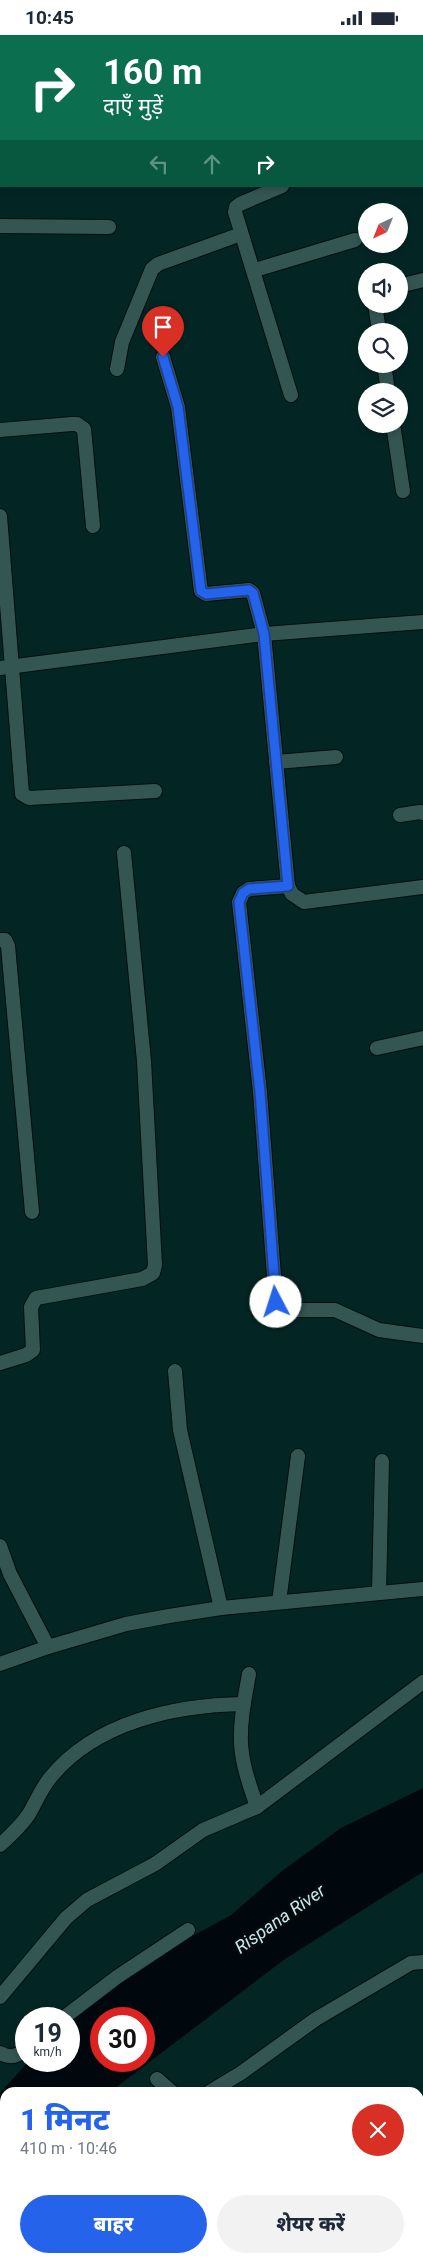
<!DOCTYPE html>
<html lang="hi">
<meta charset="utf-8">
<style>
:root{--surface:#fff;--page:#f2f2f3;--text:#1f2937;--muted:#747a83;--accent:#2563eb}
body{margin:0;font-family:Roboto,"Noto Sans Devanagari",sans-serif;background:var(--page);color:var(--text);height:100vh;display:flex;flex-direction:column;font-size:19px;white-space:nowrap}
*{box-sizing:border-box;margin:0}
p{font-size:16px;color:var(--muted)}
.icon{flex:none;width:28px;height:28px;fill:none;stroke:currentColor;stroke-width:2;stroke-linecap:round;stroke-linejoin:round}
.map{position:relative;flex:1;overflow:hidden}
.drawer{position:absolute;left:0px;top:2052px;width:424px;height:176px;display:flex;flex-direction:column;background:var(--surface);border-radius:15px 15px 0 0;box-shadow:0 2px 8px #0003}
.drawer>*{flex:none}
.top-card{position:absolute;left:0px;top:0px;width:424px;height:152px;box-shadow:0 2px 8px #0003;background:#0b6e4f;color:#fff;overflow:hidden}
.needle{width:32px;rotate:223deg}
.tools{position:absolute;left:358px;top:168px;display:grid;gap:10px}
.tools a{display:grid;place-items:center;width:50px;height:50px;border-radius:50%;background:var(--surface);box-shadow:0 2px 8px #0003;font-size:25px}
.speed{position:absolute;left:15px;top:1972px;display:flex;gap:10px;font-size:25px;font-weight:700;text-align:center}
.speed>*{display:grid;place-content:center;width:65px;height:65px;border-radius:50%;background:var(--surface);box-shadow:0 2px 8px #0003;line-height:1}
.speed small{font-size:12px;font-weight:400}
.speed .limit{border:8px solid #d22;background:#fff;color:#111}
.pin{position:absolute;display:grid;place-items:center;width:42px;height:42px;color:#fff;margin:-51px -21px;border-radius:50% 50% 50% 0;rotate:-45deg;box-shadow:0 0 5px #0007}
.pin .icon{rotate:45deg}
.me{position:absolute;width:55px;margin:-28px;rotate:355deg;stroke-linejoin:round;filter:drop-shadow(0 0 4px #0008)}
.turn{display:flex;align-items:center;gap:18px;height:105px;padding:0 20px;font-size:22px}
.turn .icon{width:65px;height:65px;stroke-width:2.5}
.turn b{display:block;font-size:35px;line-height:42px}
.lanes{display:flex;align-items:center;height:48px;padding:0 20px;background:#0003;justify-content:center;gap:25px;direction:ltr}
.lanes .off{opacity:.35}
.round{display:grid;place-items:center;flex:none;width:52px;height:52px;border-radius:26px;background:var(--page)}
.summary{display:flex;align-items:center;justify-content:space-between;height:85px;padding:0 20px}
h1{font-size:30px;font-weight:800;line-height:38px;color:var(--accent)}
.primary-button{display:flex;gap:10px;margin-top:auto;padding:10px 20px}
.primary-button a{flex:1;height:58px;border-radius:30px;background:var(--accent);color:#fff;font-size:20px;font-weight:800;line-height:58px;text-align:center}
.primary-button a+a{background:var(--page);color:var(--text)}
.status{display:flex;justify-content:space-between;align-items:center;height:35px;padding:0 25px;background:var(--surface);direction:ltr}
.status svg{height:14px;fill:currentColor}
.map>svg:first-child{display:block}
</style>
<div class="status"><b>10:45</b><svg viewBox="0 0 49 12"><path d="M0 12V9h3v3zM5 12V6h3v6zM10 12V3h3v9zM15 12V0h3v12zM26 1h20v11H26zM47 4h2v5h-2z"/></svg></div>
<div class="map">
<svg width="423" height="2228" viewBox="0 0 423 2228">
<rect width="100%" height="100%" fill="#032624"/>
<!-- water -->
<path fill="#00080e" fill-rule="evenodd" d="M 423,1753 L 423,1837 L 285,1924 L 110,2057 L 5,2058 L 5,2110 L 0,2112 L 0,2058 L 29,2026 L 69,2026 L 69,1984 L 126,1942 L 178,1909 L 231,1880 L 282,1836 L 341,1793 ZM 101,1984 L 144,1984 L 144,2026 L 101,2026 Z"/>
<g fill="none" stroke-linecap="round" stroke-linejoin="round">
<!-- street casing -->
<g stroke="#000e0d" stroke-width="16">
<g id="street">
<polyline points="112,0 112,1"/>
<polyline points="302,0 302,1"/>
<polyline points="422,113 423,113"/>
<polyline points="282,151 240,169 236,172 235,177 291,360"/>
<polyline points="0,191 109,192"/>
<polyline points="255,235 355,205"/>
<polyline points="399,251 423,245"/>
<polyline points="375,269 379,296"/>
<polyline points="163,322 178,372 201,556 206,559 249,555 253,558 264,599 288,851 292,859 304,867 423,852"/>
<polyline points="384,329 388,356"/>
<polyline points="117,334 122,307 152,234 158,229 241,199"/>
<polyline points="393,389 403,456"/>
<polyline points="0,395 72,389 77,389 84,394 93,491"/>
<polyline points="0,481 22,759 29,763 155,756"/>
<polyline points="0,633 264,599 423,587"/>
<polyline points="276,727 336,722"/>
<polyline points="400,780 420,777 423,778"/>
<polyline points="288,851 249,854 243,858 239,867 260,1057 276,1267 283,1275 335,1275 379,1295 423,1301"/>
<polyline points="0,905 5,905 8,911 32,1177"/>
<polyline points="377,1013 423,1003"/>
<polyline points="0,1328 26,1320 33,1315 31,1272 36,1263 142,1244 153,1238 155,1230 144,1026 124,818"/>
<polyline points="175,1336 180,1395 221,1573"/>
<polyline points="0,1511 10,1539 48,1612"/>
<polyline points="379,1557 382,1426"/>
<polyline points="279,1567 298,1421"/>
<polyline points="0,1629 48,1612 126,1589 169,1581 221,1573 423,1554"/>
<path d="M 249,1639 C 245,1662 240,1685 241,1708 C 242,1730 250,1751 257,1772"/>
<path d="M 0,1810 C 11,1800 21,1791 29,1779 C 36,1767 41,1754 50,1743 C 95,1687 175,1670 244,1669"/>
<polyline points="0,1962 66,1883 87,1865 155,1829 203,1795 257,1772 423,1647"/>
<polyline points="62,1984 117,1942 188,1895"/>
<path d="M 0,2018 C 11,2024 17,2021 26,2014"/>
<polyline points="157,2044 173,2058"/>
<polyline points="208,2058 241,2038 316,1984 411,1928 423,1927"/>
<polyline points="419,2096 423,2095"/>
<polyline points="110,2224 111,2228"/>
<polyline points="37,2228 52,2224"/>
</g>
</g>
<!-- street -->
<use href="#street" stroke="#345653" stroke-width="14"/>
</g>
<g fill="none" stroke-linecap="round" stroke-linejoin="round">
<!-- route casing -->
<g stroke="#184099" stroke-width="12">
<polyline id="route" points="163,322 178,372 201,556 206,559 249,555 253,558 264,599 288,851 249,854 243,858 239,867 260,1057 276,1267"/>
</g>
<!-- route -->
<use href="#route" stroke="#2563eb" stroke-width="9"/>
</g>
<g text-anchor="middle" stroke-width="5" stroke-linejoin="round" paint-order="stroke">
<!-- water labels -->
<g font-size="18" font-style="italic" fill="#cde4f0" stroke="#020d0c">
<text transform="translate(280 1884) rotate(-35)" y="6">Rispana River</text>
</g>
</g>
</svg>
<div class="tools">
<a><svg class="needle" viewBox="-14 -14 28 28"><path d="M0-13l5 13h-10z" fill="#e53935"/><path d="M0 13l5-13h-10z" fill="#747a83"/></svg></a>
<a><svg class="icon" aria-label="sound" viewBox="0 0 24 24"><path d="M4 9h4l5-4v14l-5-4H4zM17 9q2 3 0 6"/></svg></a>
<a><svg class="icon" aria-label="search" viewBox="0 0 24 24"><circle cx="10" cy="10" r="6"/><path d="M15 15l6 6"/></svg></a>
<a><svg class="icon" aria-label="layers" viewBox="0 0 24 24"><path d="M12 4l9 5-9 5-9-5zM3 14l9 5 9-5"/></svg></a>
</div>
<div class="speed"><div>19<small>km/h</small></div><div class="limit">30</div></div>
<div class="pin" style="left:163px;top:322px;background:#d93025"><svg class="icon" aria-label="arrive" viewBox="0 0 24 24"><path d="M6 21V4h12l-3 4 3 4H6"/></svg></div>
<svg class="me" style="left:276px;top:1267px" viewBox="-20 -20 40 40"><circle r="19" fill="#fff"/><path d="M0-13L10 11 0 6-10 11z" fill="#2563eb"/></svg>
<div class="top-card">
<div class="turn"><svg class="icon" aria-label="right" viewBox="0 0 24 24"><path d="M7 20v-9h11M14 6l5 5-5 5"/></svg><div><b>160 m</b>दाएँ मुड़ें</div></div>
<div class="lanes"><svg class="icon off" aria-label="left" viewBox="0 0 24 24"><path d="M17 20v-9H6M10 6l-5 5 5 5"/></svg><svg class="icon off" aria-label="ahead" viewBox="0 0 24 24"><path d="M12 20V5M6 11l6-6 6 6"/></svg><svg class="icon" aria-label="right" viewBox="0 0 24 24"><path d="M7 20v-9h11M14 6l5 5-5 5"/></svg></div>
</div>
<section class="drawer">
<div class="summary"><div><h1>1 मिनट</h1><p>410 m · 10:46</p></div><a class="round" style="background:#d93025;color:#fff"><svg class="icon" aria-label="close" viewBox="0 0 24 24"><path d="M6 6l12 12M18 6L6 18"/></svg></a></div>
<div class="primary-button"><a>बाहर</a><a>शेयर करें</a></div>
</section>
</div>
